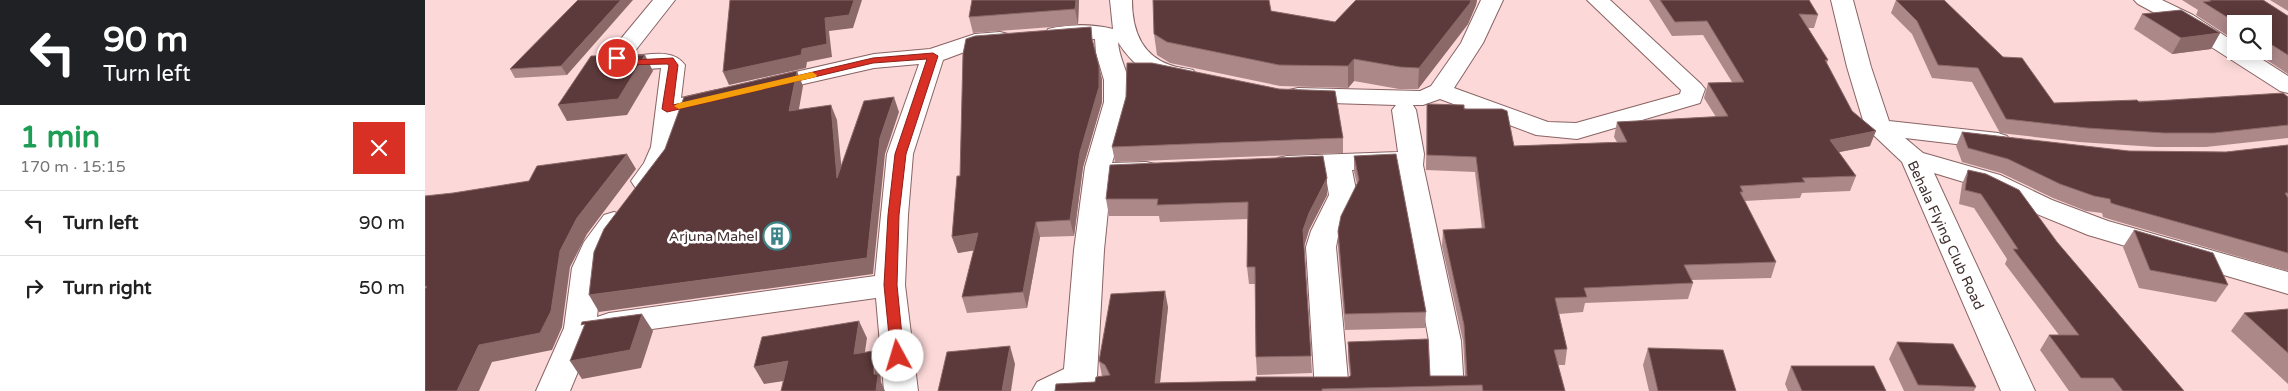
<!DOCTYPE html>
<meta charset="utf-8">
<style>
:root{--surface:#fff;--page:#f2f2f2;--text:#222;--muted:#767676;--line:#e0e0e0}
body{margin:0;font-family:"Varela Round",sans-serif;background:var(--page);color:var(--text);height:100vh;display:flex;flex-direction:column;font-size:19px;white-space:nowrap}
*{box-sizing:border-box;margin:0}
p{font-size:16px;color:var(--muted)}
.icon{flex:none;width:28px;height:28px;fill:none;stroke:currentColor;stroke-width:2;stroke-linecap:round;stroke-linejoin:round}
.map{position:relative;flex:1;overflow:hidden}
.sheet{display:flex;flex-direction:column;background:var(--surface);width:425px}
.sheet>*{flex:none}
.hud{background:#202124;color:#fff;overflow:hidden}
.fabs{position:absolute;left:1802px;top:15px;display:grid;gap:10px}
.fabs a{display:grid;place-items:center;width:45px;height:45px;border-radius:0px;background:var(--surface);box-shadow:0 2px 12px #0003;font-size:25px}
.pin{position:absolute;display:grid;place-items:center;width:42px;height:42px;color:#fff;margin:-21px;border:2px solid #fff;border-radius:50%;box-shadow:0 1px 5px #0007}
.me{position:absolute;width:55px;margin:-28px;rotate:354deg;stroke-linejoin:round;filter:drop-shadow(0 0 4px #0008)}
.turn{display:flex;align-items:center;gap:18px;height:105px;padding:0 20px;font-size:22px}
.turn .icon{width:65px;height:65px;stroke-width:2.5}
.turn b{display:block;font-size:35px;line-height:42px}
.round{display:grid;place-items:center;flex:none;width:52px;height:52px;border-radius:0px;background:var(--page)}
.overview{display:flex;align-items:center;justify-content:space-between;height:85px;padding:0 20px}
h1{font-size:30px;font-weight:700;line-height:38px;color:#1e9e55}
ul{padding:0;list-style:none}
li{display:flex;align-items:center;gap:15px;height:65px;padding:0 20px;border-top:1px solid var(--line)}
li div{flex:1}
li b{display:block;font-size:19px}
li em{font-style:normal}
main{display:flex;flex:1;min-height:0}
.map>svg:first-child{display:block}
</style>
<main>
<section class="sheet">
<div class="hud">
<div class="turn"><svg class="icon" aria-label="left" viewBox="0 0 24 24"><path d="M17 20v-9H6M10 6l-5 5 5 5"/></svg><div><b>90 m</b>Turn left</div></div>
</div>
<div class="overview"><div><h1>1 min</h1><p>170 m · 15:15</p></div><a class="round" style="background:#d93025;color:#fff"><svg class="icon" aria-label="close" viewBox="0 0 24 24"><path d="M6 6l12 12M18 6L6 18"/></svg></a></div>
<ul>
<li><svg class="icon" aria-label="left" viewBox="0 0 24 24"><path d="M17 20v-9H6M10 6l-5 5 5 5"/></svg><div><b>Turn left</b></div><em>90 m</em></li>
<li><svg class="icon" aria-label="right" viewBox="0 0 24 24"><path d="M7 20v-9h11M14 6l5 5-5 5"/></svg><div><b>Turn right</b></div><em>50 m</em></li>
</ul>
</section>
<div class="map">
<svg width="1863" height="391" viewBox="0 0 1863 391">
<rect width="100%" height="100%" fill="#fcd8d8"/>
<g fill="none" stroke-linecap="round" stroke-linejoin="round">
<!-- minor casing -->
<g stroke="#8a6363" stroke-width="2">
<g id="minor">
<path d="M 228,0 L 250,0 L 206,56 C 224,55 248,48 260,65 L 256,98 L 292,90 L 301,92 L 304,97 L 301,102 L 254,113 C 255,143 246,163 230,187 L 220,189 L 210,187 L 206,181 L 219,163 L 226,147 L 236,68 C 216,69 193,76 180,58 Z"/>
<path d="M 685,0 L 707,0 C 707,29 716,55 745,65 C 753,68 761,68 768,70 L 772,75 L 768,80 C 737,88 708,67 693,42 C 694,56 700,66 703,79 C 708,106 694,138 687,163 L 721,162 L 730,164 L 734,170 L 730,176 L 686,180 L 679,250 L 672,376 L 682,382 L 687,391 L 607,391 L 612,382 L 639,369 L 649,250 L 660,167 L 679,102 L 679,80 L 671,53 L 670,39 L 631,41 L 623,39 L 620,34 L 623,29 C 644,24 668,24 688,29 Z"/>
<polygon points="1056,0 1078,0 1058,43 1029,88 1123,122 1151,123 1255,94 1256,90 1162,0 1185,0 1276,84 1280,89 1275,103 1152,139 1111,135 1015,99 998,105 988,105 991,110 999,154 998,165 1036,341 1039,391 1005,391 1004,341 972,168 927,170 932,195 914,231 911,247 924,391 890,391 881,247 886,231 904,195 900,171 862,172 853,170 849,164 853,158 862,156 973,152 967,110 971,105 873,102 864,100 861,95 864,90 873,88 995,91 1006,86 1036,43"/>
<polygon points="1406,0 1428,0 1446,67 1464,121 1573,133 1582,136 1586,141 1582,146 1573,149 1480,138 1498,153 1575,175 1627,200 1683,221 1863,272 1863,294 1663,235 1607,212 1555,187 1509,173 1610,391 1576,391 1477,162 1440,127 1422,67"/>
<polygon points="1709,0 1737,0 1768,15 1811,43 1811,51 1824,51 1863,76 1863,93 1855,91 1752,25 1713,4"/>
<polygon points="575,32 583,34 586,39 583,44 553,47 518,60 488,154 483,215 480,285 493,391 459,391 451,298 184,335 173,332 171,328 145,391 111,391 139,328 147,268 159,242 179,215 189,212 199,215 203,221 188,244 177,268 172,317 184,313 450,276 462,154 494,64 449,68 339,93 331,91 327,86 331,81 449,54 505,49 550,34"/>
</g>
</g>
<!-- minor -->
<use href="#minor" fill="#fff" fill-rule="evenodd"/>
</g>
<!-- wall -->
<g fill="#ac8889">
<polygon points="153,0 142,75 90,78 85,69"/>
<polygon points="654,0 653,25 548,33 544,17"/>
<polygon points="931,0 1052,0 1051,5 1043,24 993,89 974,89 929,81 923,88 855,86 745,63 732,55 729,34 846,11 910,22"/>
<polygon points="1224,0 1384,0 1393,15 1389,28 1383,28 1403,60 1402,63 1445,146 1414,152 1431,176 1425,191 1377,193 1375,198 1320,201 1351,262 1346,278 1266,280 1268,283 1263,299 1160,303 1158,312 1134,314 1142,349 1140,365 1133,365 1140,391 630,391 670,382 677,376 674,361 743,307 735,383 831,381 924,377 925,376 923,358 923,342 1005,376 1040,376 1038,341 1017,246 1018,230 1057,229 1050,172 1001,170 1002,104 1039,109 1089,146 1192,142 1189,137 1192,122 1291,117 1279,98 1283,83 1307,82 1278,35 1247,36"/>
<polygon points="1471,0 1578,57 1629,103 1863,97 1863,138 1781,147 1731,147 1654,142 1575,133 1547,82 1507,78 1487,34 1466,13"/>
<polygon points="1757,0 1838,0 1863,16 1863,74 1828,51 1839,51 1839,24 1811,24 1811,41 1771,15 1773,10"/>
<polygon points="1845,0 1863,0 1863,11"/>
<polygon points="1717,14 1795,33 1786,49 1747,54 1709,29"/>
<polygon points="668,41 669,46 677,80 677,102 658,167 649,236 615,237 602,308 542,313 537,297 549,250 533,253 527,237 535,176"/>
<polygon points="1537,132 1704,151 1801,152 1863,145 1863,271 1684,219 1678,217 1677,213 1661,211 1628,198 1576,173 1537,162 1531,146"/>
<polygon points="918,138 918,153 690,162 687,147"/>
<polygon points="929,156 1001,312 1000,328 920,330 913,247 913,231 932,184 929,172"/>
<polygon points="1543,170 1632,242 1759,391 1644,391 1615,350 1624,335 1634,335 1580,264 1582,259 1549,208 1534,204 1537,184"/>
<polygon points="902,195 884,230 879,246 887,373 832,375 831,357 830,284 824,284 822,267 823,219 735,222 734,216 684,216 681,199"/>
<polygon points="1709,230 1803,285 1791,302 1714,288 1698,247"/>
<polygon points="1863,309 1863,384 1806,331 1819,313"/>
<polygon points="1472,342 1551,387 1549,391 1479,391 1464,359"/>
<polygon points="1223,348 1311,391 1224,391 1218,365"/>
<polygon points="1366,366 1461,391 1363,391 1360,384"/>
</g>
<!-- shaded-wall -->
<g fill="#8c6969">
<polygon points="196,0 208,0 142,75 136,66"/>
<polygon points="429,0 437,0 428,28 404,31 407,57 382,62 381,68 304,85 298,72 377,49 400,18"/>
<polygon points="651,0 654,0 653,25 650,9"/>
<polygon points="1046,0 1052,0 1051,5 1043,24 993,89 994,68"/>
<polygon points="1795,33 1786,49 1747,54 1756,38"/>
<polygon points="220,55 228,71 202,115 142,121 133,105"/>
<polygon points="929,59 929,81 923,88 923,66"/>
<polygon points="674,66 677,80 677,102 658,167 649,236 645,220 655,152"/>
<polygon points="372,71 378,86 371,126 364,111"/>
<polygon points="469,97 474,112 460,154 448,274 174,312 164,295 442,258 455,138"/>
<polygon points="406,105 412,120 419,194 412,178"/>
<polygon points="1451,131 1445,146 1400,155 1405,140"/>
<polygon points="202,154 211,169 162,234 145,267 137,327 127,350 67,362 54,391 32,391 54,345 135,251 152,218"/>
<polygon points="902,178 902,195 884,230 879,247 878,230 884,213"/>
<polygon points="611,222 615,237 602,308 598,292"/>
<polygon points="553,233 558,249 533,253 527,237"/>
<polygon points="740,291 743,307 734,391 730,383"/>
<polygon points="217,314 228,331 216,368 157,379 145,361"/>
<polygon points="434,321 442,338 437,372 429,354"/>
<polygon points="585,346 590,364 586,391 577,391"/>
<polygon points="448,351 455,369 456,382 460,391 451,391"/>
<polygon points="363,361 372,379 339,384 329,367"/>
</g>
<!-- building -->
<g fill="#5c393a" stroke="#8c6969">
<polygon points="153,0 196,0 136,66 85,69"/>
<polygon points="305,0 429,0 424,15 400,18 402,44 377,49 376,55 298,72"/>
<polygon points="547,0 651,0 650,9 544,17"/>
<polygon points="728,0 844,0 846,11 910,22 931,0 1046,0 1045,3 994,68 975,67 929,59 923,66 854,65 742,42 729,34"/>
<polygon points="1235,0 1384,0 1393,15 1374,14 1403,60 1400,60 1427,111 1451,131 1405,140 1431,176 1377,178 1380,182 1315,186 1318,192 1315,192 1351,262 1259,265 1268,283 1159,288 1162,297 1130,298 1142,349 1129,350 1140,391 1058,391 1057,385 897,389 897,391 630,391 631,384 670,382 671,377 685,375 680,365 674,361 686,294 740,291 730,383 831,381 831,377 924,377 926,375 923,342 1003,339 1005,376 1042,376 1039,325 1018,230 1060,228 1051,157 1002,155 1002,104 1039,105 1039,109 1077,109 1082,111 1089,146 1202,142 1192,122 1303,116 1283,83 1319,82 1282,21 1250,22"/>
<polygon points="1471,0 1519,0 1578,57 1597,58 1629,103 1712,100 1714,102 1858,93 1863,97 1863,125 1789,133 1739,133 1662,128 1581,119 1553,68 1513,65 1492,21"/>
<polygon points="1784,0 1838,0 1863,16 1863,55 1839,40 1839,24 1813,24 1778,2 1786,1"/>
<polygon points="1756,10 1795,33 1756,38 1717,14"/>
<polygon points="666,27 667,39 674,66 674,87 655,152 645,220 611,222 598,292 537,297 553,233 527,237 532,176 535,176 538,54 541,39 550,36"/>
<polygon points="220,55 193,99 133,105 166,56"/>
<polygon points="702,63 727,63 854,89 910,91 918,138 687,147 701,97"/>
<polygon points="372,71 364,111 406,105 412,178 439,101 469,97 455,138 442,258 164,295 169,252 179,229 240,149 259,97"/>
<polygon points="1537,132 1704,151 1801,152 1863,145 1863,193 1860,193 1863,198 1863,253 1692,205 1686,203 1685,199 1669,196 1635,184 1583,159 1543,148"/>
<polygon points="202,154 152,218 135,251 126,311 115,333 54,345 32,391 0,391 0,289 2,286 0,287 0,196 28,193 104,181 112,166"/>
<polygon points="971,154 1001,312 920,314 913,231 916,216 934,180 929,156"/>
<polygon points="898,156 902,178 884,213 878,230 886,356 831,357 830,267 822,267 823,202 732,205 733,199 681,199 685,165"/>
<polygon points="1543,170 1561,174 1594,190 1632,242 1759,391 1698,391 1688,378 1656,378 1624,335 1654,335 1588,249 1593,249 1556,194 1540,190"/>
<polygon points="1709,230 1788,253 1803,285 1725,270"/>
<polygon points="1863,309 1863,353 1819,313"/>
<polygon points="217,314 205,350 145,361 160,324 156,325 157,322"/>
<polygon points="434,321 429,354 448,351 449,374 453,375 451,391 356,391 363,361 329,367 337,337"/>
<polygon points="1472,342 1528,344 1551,387 1493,385"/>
<polygon points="585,346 577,391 513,391 522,352"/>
<polygon points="1223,348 1298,350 1311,391 1233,391"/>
<polygon points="1366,366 1449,366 1461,391 1377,391"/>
</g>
<!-- route -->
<polygon fill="#d93025" stroke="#8d1f18" points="508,53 513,56 481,154 474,215 472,285 479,356 477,359 468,359 466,356 459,285 463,215 470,154 502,59 448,63 242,112 237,109 244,65 242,64 197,65 188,58 192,55 199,60 208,60 248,58 253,65 248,105 448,58"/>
<!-- slow -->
<polygon fill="#f59e0b" points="387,72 392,75 391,77 254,109 249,106 254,103"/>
<!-- icons -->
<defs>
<g id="building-ring" transform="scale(1.4375)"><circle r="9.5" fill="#fff" stroke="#3c8487" stroke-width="1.5"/><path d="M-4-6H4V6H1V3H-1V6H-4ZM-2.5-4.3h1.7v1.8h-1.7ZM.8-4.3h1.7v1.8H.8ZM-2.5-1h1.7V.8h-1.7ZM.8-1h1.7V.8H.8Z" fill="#3c8487"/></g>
</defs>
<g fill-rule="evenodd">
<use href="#building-ring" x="352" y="236"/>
</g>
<g text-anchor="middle" stroke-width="5" stroke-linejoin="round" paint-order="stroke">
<!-- street labels -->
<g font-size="14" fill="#402e2e" stroke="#fff">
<text transform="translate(1521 235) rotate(65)" y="5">Behala Flying Club Road</text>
</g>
<!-- poi labels -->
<g font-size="14" fill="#402e2e" stroke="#fff" text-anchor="end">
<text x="333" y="241">Arjuna Mahel</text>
</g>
</g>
</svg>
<div class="fabs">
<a><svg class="icon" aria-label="search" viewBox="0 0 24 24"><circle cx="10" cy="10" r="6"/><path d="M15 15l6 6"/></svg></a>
</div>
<div class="pin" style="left:192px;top:58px;background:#d93025"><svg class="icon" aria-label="arrive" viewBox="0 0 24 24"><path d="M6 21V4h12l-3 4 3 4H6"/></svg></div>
<svg class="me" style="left:473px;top:356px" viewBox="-20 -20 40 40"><circle r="19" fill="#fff"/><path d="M0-13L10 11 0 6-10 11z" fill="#d93025"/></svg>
</div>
</main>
